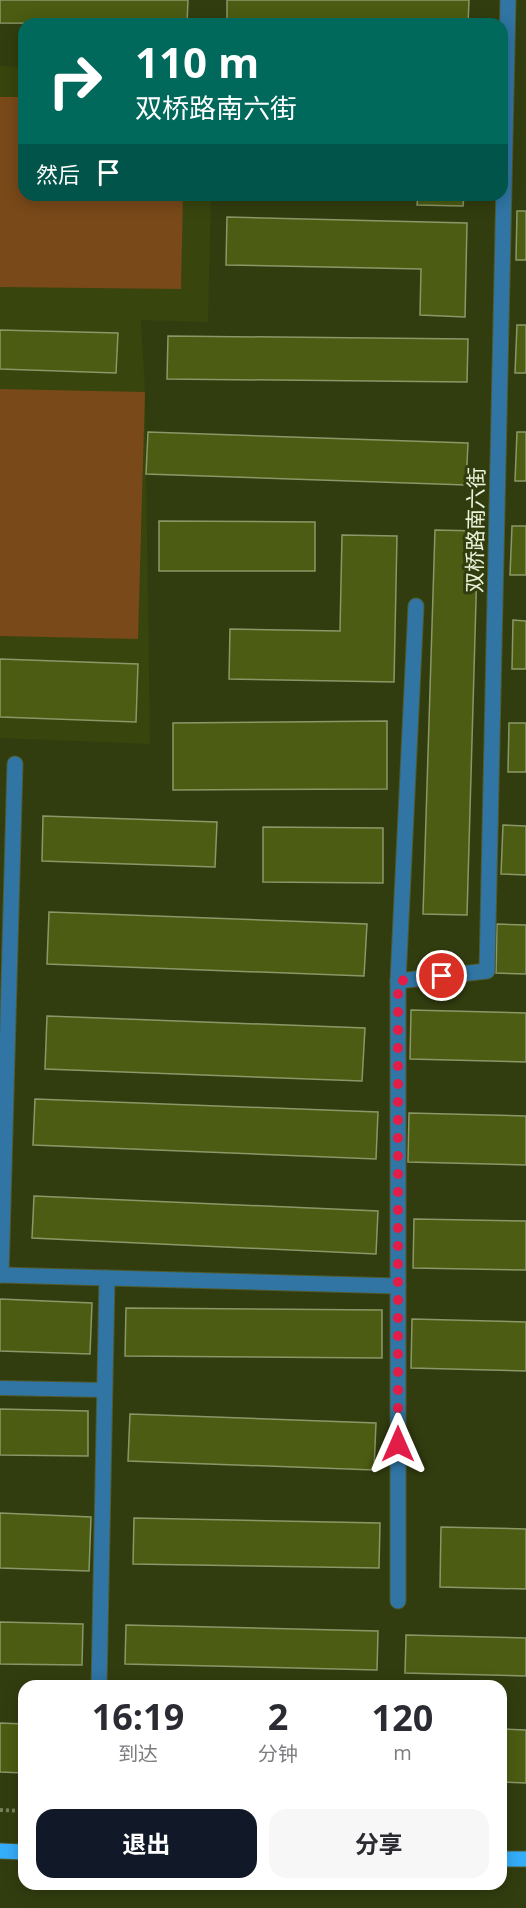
<!DOCTYPE html>
<html lang="zh">
<meta charset="utf-8">
<style>
:root{--surface:#fff;--page:#f7f7f7;--text:#2b2b33;--muted:#7c7c81;--accent:#111827}
body{margin:0;font-family:"Open Sans","Noto Sans SC",sans-serif;background:var(--page);color:var(--text);height:100vh;display:flex;flex-direction:column;font-size:22px;white-space:nowrap}
*{box-sizing:border-box;margin:0}
p{font-size:20px;color:var(--muted)}
.icon{flex:none;width:33px;height:33px;fill:none;stroke:currentColor;stroke-width:2;stroke-linecap:round;stroke-linejoin:round}
.map{position:relative;flex:1;overflow:hidden}
.panel{position:absolute;left:18px;top:1680px;width:489px;height:210px;display:flex;flex-direction:column;background:var(--surface);border-radius:18px;box-shadow:0 3px 15px #0003}
.panel>*{flex:none}
.guide{position:absolute;left:18px;top:18px;width:490px;height:183px;border-radius:18px;box-shadow:0 3px 15px #0003;background:#00695c;color:#fff;overflow:hidden}
.pin{position:absolute;display:grid;place-items:center;width:51px;height:51px;color:#fff;margin:-26px;border:3px solid #fff;border-radius:50%;box-shadow:0 2px 6px #0007}
.me{position:absolute;width:66px;margin:-33px;rotate:0deg;stroke-linejoin:round;filter:drop-shadow(0 0 4px #0008)}
.turn{display:flex;align-items:center;gap:21px;height:126px;padding:0 18px;font-size:27px}
.turn .icon{width:78px;height:78px;stroke-width:2.5}
.turn b{display:block;font-size:42px;line-height:51px}
.then{display:flex;align-items:center;height:57px;padding:0 18px;background:#0003;gap:12px;font-size:22px}
.eta{display:flex;justify-content:space-evenly;align-items:center;height:102px;text-align:center}
.eta b{font-size:36px;font-weight:700;line-height:42px}
.cta{display:flex;gap:12px;margin-top:auto;padding:12px 18px}
.cta a{flex:1;height:69px;border-radius:18px;background:var(--accent);color:#fff;font-size:24px;font-weight:700;line-height:69px;text-align:center}
.cta a+a{background:var(--page);color:var(--text)}
.map>svg:first-child{display:block}
</style>
<div class="map">
<svg width="526" height="1908" viewBox="0 0 526 1908">
<rect width="100%" height="100%" fill="#323d0f"/>
<!-- built -->
<polygon fill="#38450d" points="0,66 24,67 24,195 211,195 208,322 141,320 145,392 150,744 0,738"/>
<!-- green -->
<g fill="#794919">
<polygon points="0,97 24,97 24,195 183,195 181,289 0,287"/>
<polygon points="0,389 145,392 138,639 0,636"/>
</g>
<!-- building -->
<g fill="#4c5c12" stroke="#8a9868" stroke-width="1.5">
<polygon points="0,0 188,0 187,24 0,23"/>
<polygon points="227,0 469,0 468,24 227,24"/>
<polygon points="418,195 464,195 463,206 417,205"/>
<polygon points="517,211 526,211 526,260 516,260"/>
<polygon points="227,217 467,223 465,317 420,315 421,269 226,265"/>
<polygon points="517,325 526,325 526,373 515,373"/>
<polygon points="0,330 118,333 116,373 0,369"/>
<polygon points="168,336 468,339 467,382 167,379"/>
<polygon points="148,432 468,443 466,485 146,474"/>
<polygon points="517,432 526,432 526,481 515,481"/>
<polygon points="159,521 315,522 315,571 159,571"/>
<polygon points="512,526 526,526 526,575 510,575"/>
<polygon points="435,530 478,531 467,915 423,914"/>
<polygon points="342,535 397,536 394,682 229,679 230,629 340,631"/>
<polygon points="513,620 526,621 526,669 512,669"/>
<polygon points="0,659 138,664 136,722 0,717"/>
<polygon points="387,721 387,789 173,790 173,723"/>
<polygon points="509,723 526,723 526,772 508,772"/>
<polygon points="43,816 217,822 215,867 42,861"/>
<polygon points="503,825 526,826 526,875 501,874"/>
<polygon points="263,827 383,828 383,883 263,882"/>
<polygon points="49,912 367,924 364,976 47,964"/>
<polygon points="497,924 526,925 526,974 496,973"/>
<polygon points="411,1010 526,1013 526,1062 410,1059"/>
<polygon points="47,1016 365,1028 362,1081 45,1069"/>
<polygon points="35,1099 378,1112 376,1159 33,1145"/>
<polygon points="409,1113 526,1116 526,1165 408,1162"/>
<polygon points="34,1196 378,1211 376,1254 32,1238"/>
<polygon points="414,1219 526,1221 526,1270 413,1268"/>
<polygon points="0,1299 92,1303 90,1354 0,1351"/>
<polygon points="126,1308 382,1310 382,1358 125,1356"/>
<polygon points="412,1319 526,1322 526,1371 411,1368"/>
<polygon points="0,1409 88,1411 88,1456 0,1455"/>
<polygon points="130,1414 376,1423 374,1470 128,1461"/>
<polygon points="0,1513 91,1517 89,1571 0,1568"/>
<polygon points="134,1518 380,1523 379,1568 133,1564"/>
<polygon points="441,1527 526,1529 526,1589 440,1587"/>
<polygon points="0,1622 83,1624 82,1665 0,1664"/>
<polygon points="126,1625 378,1631 377,1670 125,1664"/>
<polygon points="406,1635 526,1638 526,1676 405,1673"/>
<polygon points="0,1723 24,1724 24,1773 0,1772"/>
<polygon points="501,1729 526,1730 526,1783 501,1782"/>
</g>
<g fill="none" stroke-linecap="round" stroke-linejoin="round">
<!-- lane casing -->
<g stroke="#505a2f" stroke-width="16">
<polyline id="lane" points="0,1388 105,1390"/>
</g>
<!-- street casing -->
<g stroke="#505a2f" stroke-width="17">
<g id="street">
<polyline points="398,981 487,971 508,0"/>
<polyline points="0,1275 398,1286"/>
<polyline points="1,1275 15,764"/>
<polyline points="398,1601 398,981 416,606"/>
<polyline points="99,1686 107,1278"/>
</g>
</g>
<!-- primary casing -->
<g stroke="#505a2f" stroke-width="17">
<g id="primary">
<polyline points="0,1851 24,1852"/>
<polyline points="501,1859 526,1859"/>
</g>
</g>
<!-- path -->
<polyline stroke="#77815b" stroke-width="4" stroke-dasharray="3 3" stroke-linecap="butt" points="0,1810 24,1811"/>
<!-- lane -->
<use href="#lane" stroke="#3075a4" stroke-width="14"/>
<!-- street -->
<use href="#street" stroke="#3075a4" stroke-width="15"/>
<!-- primary -->
<use href="#primary" stroke="#35aefa" stroke-width="15"/>
</g>
<g fill="none" stroke-linecap="round" stroke-linejoin="round">
<!-- route -->
<polyline stroke="#e11d48" stroke-width="10" stroke-dasharray="0 18" points="398,1444 398,981 442,976"/>
</g>
<g text-anchor="middle" stroke-width="6" stroke-linejoin="round" paint-order="stroke">
<!-- street labels -->
<g font-size="21" fill="#ebf3da" stroke="#323d0f">
<text transform="translate(476 530) rotate(-89)" y="7">双桥路南六街</text>
</g>
</g>
</svg>
<div class="pin" style="left:442px;top:976px;background:#d93025"><svg class="icon" aria-label="arrive" viewBox="0 0 24 24"><path d="M6 21V4h12l-3 4 3 4H6"/></svg></div>
<svg class="me" style="left:398px;top:1444px" viewBox="-20 -20 40 40"><path d="M0-17L14 15 0 8-14 15z" fill="#e11d48" stroke="#fff" stroke-width="4"/></svg>
<div class="guide">
<div class="turn"><svg class="icon" aria-label="right" viewBox="0 0 24 24"><path d="M7 20v-9h11M14 6l5 5-5 5"/></svg><div><b>110 m</b>双桥路南六街</div></div>
<div class="then">然后<svg class="icon" aria-label="arrive" viewBox="0 0 24 24"><path d="M6 21V4h12l-3 4 3 4H6"/></svg></div>
</div>
<section class="panel">
<div class="eta">
<div><b>16:19</b><p>到达</p></div>
<div><b>2</b><p>分钟</p></div>
<div><b>120</b><p>m</p></div>
</div>
<div class="cta"><a>退出</a><a>分享</a></div>
</section>
</div>
